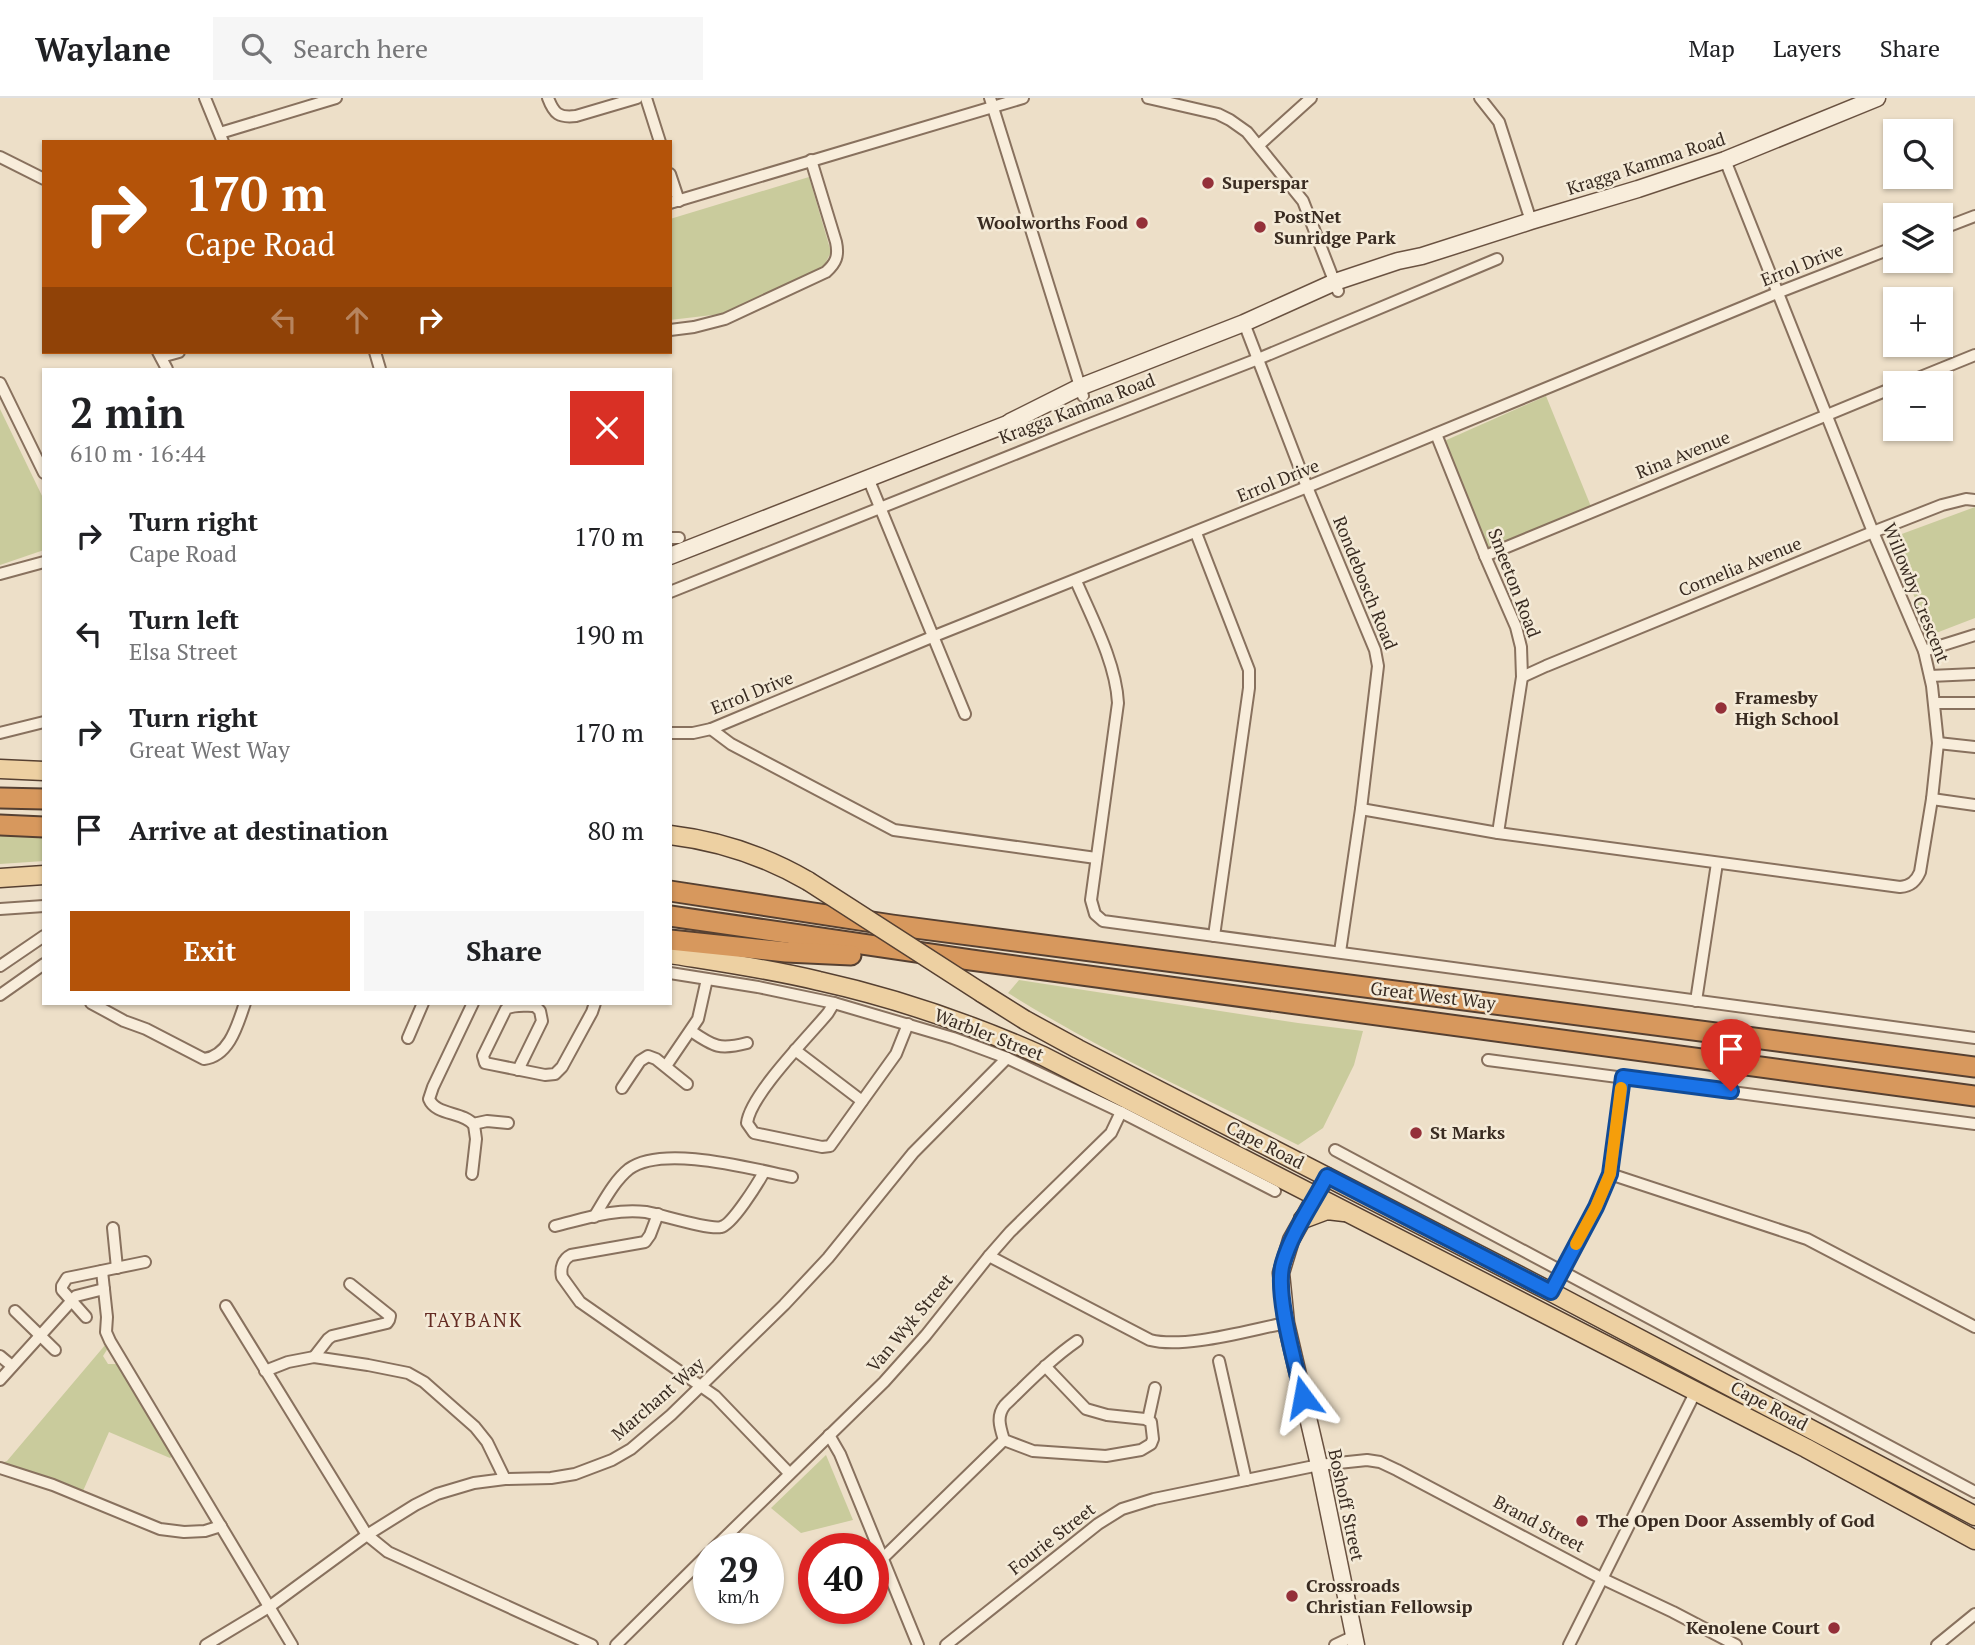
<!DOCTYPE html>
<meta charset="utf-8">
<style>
:root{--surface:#fff;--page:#f6f6f6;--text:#202124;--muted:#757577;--line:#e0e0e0;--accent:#b45309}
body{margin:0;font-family:"PT Serif",serif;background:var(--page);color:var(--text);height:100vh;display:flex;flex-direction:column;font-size:26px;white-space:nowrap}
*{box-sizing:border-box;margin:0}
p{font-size:23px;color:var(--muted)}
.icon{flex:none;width:38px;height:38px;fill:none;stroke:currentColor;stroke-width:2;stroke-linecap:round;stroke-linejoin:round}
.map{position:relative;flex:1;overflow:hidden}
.details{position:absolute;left:42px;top:270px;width:630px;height:637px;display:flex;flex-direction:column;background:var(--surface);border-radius:0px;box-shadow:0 2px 5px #0004}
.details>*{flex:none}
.banner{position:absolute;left:42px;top:42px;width:630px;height:214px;border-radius:0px;box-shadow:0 2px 5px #0004;background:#b45309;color:#fff;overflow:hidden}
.fabs{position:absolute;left:1883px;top:21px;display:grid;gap:14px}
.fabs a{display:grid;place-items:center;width:70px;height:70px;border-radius:0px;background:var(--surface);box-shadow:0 2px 5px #0004;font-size:35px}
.speed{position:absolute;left:693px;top:1435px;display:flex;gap:14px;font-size:35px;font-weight:700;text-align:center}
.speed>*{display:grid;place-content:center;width:91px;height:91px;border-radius:50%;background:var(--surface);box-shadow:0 2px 5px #0004;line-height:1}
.speed small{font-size:18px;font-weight:400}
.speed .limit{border:10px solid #d22;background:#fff;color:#111}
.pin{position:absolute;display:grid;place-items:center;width:60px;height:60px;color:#fff;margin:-72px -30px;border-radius:50% 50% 50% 0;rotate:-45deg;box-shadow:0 0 7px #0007}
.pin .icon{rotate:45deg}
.me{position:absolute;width:77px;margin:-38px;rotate:347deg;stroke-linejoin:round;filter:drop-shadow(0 0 5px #0008)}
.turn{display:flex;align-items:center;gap:24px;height:147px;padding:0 28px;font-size:32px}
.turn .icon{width:91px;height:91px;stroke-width:2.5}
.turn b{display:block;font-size:49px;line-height:60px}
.lanes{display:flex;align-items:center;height:66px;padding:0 28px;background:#0003;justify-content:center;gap:35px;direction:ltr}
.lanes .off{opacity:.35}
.round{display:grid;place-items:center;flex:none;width:74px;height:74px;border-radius:0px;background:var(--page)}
.head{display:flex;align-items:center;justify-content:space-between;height:119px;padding:0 28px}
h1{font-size:42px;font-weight:600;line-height:52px}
.button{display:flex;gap:14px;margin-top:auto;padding:14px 28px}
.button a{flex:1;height:80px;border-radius:0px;background:var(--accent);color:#fff;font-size:28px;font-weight:600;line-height:80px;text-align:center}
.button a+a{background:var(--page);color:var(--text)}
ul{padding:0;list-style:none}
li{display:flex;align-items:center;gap:21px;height:98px;padding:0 28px}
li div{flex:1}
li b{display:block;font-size:26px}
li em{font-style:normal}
header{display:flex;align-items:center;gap:42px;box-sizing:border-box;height:98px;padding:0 35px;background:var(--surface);border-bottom:2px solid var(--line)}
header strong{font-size:33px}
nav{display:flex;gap:38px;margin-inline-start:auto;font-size:24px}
.search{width:490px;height:63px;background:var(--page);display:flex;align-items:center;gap:18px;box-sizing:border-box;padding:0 24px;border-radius:0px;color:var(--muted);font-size:26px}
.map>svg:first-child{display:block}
</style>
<header>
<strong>Waylane</strong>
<div class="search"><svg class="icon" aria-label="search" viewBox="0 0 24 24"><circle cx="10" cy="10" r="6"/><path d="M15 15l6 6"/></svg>Search here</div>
<nav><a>Map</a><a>Layers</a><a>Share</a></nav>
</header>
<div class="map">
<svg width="1975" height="1547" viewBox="0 0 1975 1547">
<rect width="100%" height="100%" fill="#eddfc8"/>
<!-- green -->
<g fill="#c9cb9c">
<polygon points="809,79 831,154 824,168 721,216 670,222 670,121"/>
<polygon points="1546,298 1592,411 1487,452 1442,344"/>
<polygon points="0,311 44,402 44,452 0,467"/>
<polygon points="1975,409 1975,520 1936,535 1926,531 1895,445 1899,437"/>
<polygon points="0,736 44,738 44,763 0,766"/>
<path d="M 1019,882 L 1298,925 L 1363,933 L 1354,967 L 1323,1030 L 1298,1047 C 1200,998 1101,953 1008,895 Z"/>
<polygon points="106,1246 108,1250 103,1258 108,1266 118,1266 174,1357 170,1360 109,1334 83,1393 50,1380 1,1365 7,1363"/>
<polygon points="826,1357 853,1422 801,1435 771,1410"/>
</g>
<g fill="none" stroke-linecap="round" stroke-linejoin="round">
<!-- street casing -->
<g stroke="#88715e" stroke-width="14">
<g id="street">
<polyline points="205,0 223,44"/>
<path d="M 548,0 C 554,16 559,20 576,18 L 637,0"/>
<polyline points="646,0 660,44"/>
<polyline points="990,0 1083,298"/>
<polyline points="1148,0 1218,16 1230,22 1247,34 1303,103 1338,193"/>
<polyline points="1480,0 1499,24 1531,123"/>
<polyline points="220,35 336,0"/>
<polyline points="1259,47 1311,0"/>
<polyline points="0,59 44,81"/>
<polyline points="670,76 679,103"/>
<polyline points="670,105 1023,0"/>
<polyline points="1941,131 1975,118"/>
<polyline points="1244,225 1307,389 1375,552 1378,568 1361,711 1340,854"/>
<path d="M 670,232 L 694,229 L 725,221 L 826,174 C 836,165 839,158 836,144 L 811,62"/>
<polyline points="158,254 167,271"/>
<polyline points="375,254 380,271"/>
<polyline points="161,259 179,254"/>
<polyline points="0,285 44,375"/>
<polyline points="1906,285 1975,257"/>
<polyline points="1436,336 1485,458 1516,529 1521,549 1522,579 1498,735"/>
<polyline points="868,380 965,616"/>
<polyline points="1196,435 1249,572 1249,590 1214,838"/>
<polyline points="670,440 679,440"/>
<polyline points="1485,458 1895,289"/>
<polyline points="0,476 44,464"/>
<path d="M 1076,483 C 1092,520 1116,565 1118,605 L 1091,802 L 1095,816 L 1103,823 L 1975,940"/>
<polyline points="670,494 1085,328 1258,261 1497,161"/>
<polyline points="1924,553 1975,537"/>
<polyline points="1930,578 1975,576"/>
<polyline points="1522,579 1546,568 1873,434 1942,407 1966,401 1975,402"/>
<polyline points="1935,605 1975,605"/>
<polyline points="711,631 731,646 894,732 1096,760"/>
<polyline points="0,635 44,624"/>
<polyline points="670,635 693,635 711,631 932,539 1307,389 1777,195 1895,149"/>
<polyline points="1938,645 1975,649"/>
<polyline points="1932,701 1975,707"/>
<path d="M 1361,711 L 1498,735 L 1900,789 C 1911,788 1916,783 1920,774 L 1932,701 L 1938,645 L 1932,588 L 1924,553 L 1873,434 L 1725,62"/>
<polyline points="0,811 44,808"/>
<polyline points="0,868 44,838"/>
<polyline points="670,875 758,889 834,905 953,940 1007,960 1121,1014 1275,1093"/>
<polyline points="0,897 44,866"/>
<polyline points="1696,903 1717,765"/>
<path d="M 91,905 L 124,923 L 146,931 L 204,961 C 230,958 238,925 245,905"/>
<path d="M 834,905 L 828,915 C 809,938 750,997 747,1025 L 754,1035 L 822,1049 L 830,1048 L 896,956 L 908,926"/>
<path d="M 535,908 C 525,908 515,906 506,911 L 483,958 L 485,965 L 545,977 L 555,976 L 562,969 L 592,914 L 595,905"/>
<path d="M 691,933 C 714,949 720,952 747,945"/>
<polyline points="408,940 423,905"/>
<polyline points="795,952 862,1003"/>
<polyline points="1488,962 1975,1026"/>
<polyline points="666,968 698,921 707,881"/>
<polyline points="518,972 542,923 540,913 535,908 536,905"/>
<polyline points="622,990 640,963 648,958 656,961 687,986"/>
<polyline points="473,1026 487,1023 508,1025"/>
<polyline points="1335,1052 1975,1394"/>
<path d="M 472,1076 L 476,1041 L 474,1027 C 463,1013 436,1018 429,1001 L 433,989 L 473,905"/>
<polyline points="1610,1076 1807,1141 1975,1229"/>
<path d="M 658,1116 L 650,1137 L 645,1144 L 571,1157 C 563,1161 560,1170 562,1179 L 580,1204 L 715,1298 L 789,1375"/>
<path d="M 594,1119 C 604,1103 614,1083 629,1071 C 663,1046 752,1071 792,1079"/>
<path d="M 555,1128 C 584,1121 615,1110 646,1114 C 662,1117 709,1132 721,1129 C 732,1127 758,1085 764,1074"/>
<polyline points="113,1130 117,1170"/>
<path d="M 989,1158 L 1150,1242 C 1185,1251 1249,1232 1286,1225"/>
<polyline points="102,1173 107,1219 106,1234 110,1243 292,1547"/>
<polyline points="1551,1194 1596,1109 1610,1076 1623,979"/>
<polyline points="226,1208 367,1437 388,1454 592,1547"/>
<polyline points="15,1213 55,1252"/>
<polyline points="86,1219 62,1192 62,1188 67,1180 145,1164"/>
<polyline points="0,1258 12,1268"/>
<polyline points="314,1259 328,1241 332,1238 387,1225 389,1222 390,1218 350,1186"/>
<polyline points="1219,1263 1246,1382"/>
<path d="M 1045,1268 L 1086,1311 L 1107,1317 L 1145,1321 L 1151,1324 L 1153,1341 L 1151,1346 L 1141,1352 L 1106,1358 L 1033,1353 L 1004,1342 C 1000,1329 996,1318 1005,1307 C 1029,1284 1051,1261 1077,1243"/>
<polyline points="265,1273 288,1264 314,1259 368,1267 408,1275 424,1284 475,1329 487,1344 505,1381"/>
<polyline points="0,1282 76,1198 104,1191"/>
<polyline points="1148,1322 1155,1290"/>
<polyline points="829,1337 840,1356 918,1547"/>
<polyline points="0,1370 53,1387 160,1431 184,1434 205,1433 221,1428"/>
<polyline points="713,1451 884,1284 926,1237 989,1158 1010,1134 1111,1035 1121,1014"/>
<polyline points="883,1460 1004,1342"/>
<polyline points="206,1547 269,1509 367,1437 415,1407 437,1396 474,1385 505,1381 551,1380 575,1376 612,1362 631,1351 671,1317 784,1207 828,1160 913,1055 1007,960"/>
<polyline points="616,1547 709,1455"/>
<polyline points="946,1547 1098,1426 1122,1411 1154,1401 1319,1367 1367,1362 1380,1364 1397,1372 1601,1480 1673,1514 1736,1547"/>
<polyline points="1335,1547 1354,1538"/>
<polyline points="1569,1547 1696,1293"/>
<polyline points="1937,1547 1975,1516"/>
</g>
</g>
<!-- secondary casing -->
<g stroke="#6a5241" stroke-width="19">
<g id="secondary">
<polyline points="1010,324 1080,289 1244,225 1335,184 1398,163 1422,158 1531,123 1638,91 1725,62 1877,0"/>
<polyline points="670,458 1020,321"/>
<polyline points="1327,1078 1291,1142 1281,1175 1286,1225 1319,1367 1356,1547"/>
</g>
</g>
<!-- primary casing -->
<g stroke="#564031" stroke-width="21">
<g id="primary">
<polyline points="0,671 44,673"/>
<path d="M 670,737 C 720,743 765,758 808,783"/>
<polyline points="0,780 44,777"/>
<path d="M 670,856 C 720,864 770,871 819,883 C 896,900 971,926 1043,958 L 1806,1350 L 1975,1442"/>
<polyline points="982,895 1025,922 1078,951 1551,1194 1975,1418"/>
<polyline points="1303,1121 1327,1112 1344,1114"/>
</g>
</g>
<!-- highway casing -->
<g stroke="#564031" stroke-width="23">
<g id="highway">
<polyline points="0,700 44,701"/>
<polyline points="0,727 44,729"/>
<polyline points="670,793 892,827 1975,969"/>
<polyline points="670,818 971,862 1975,998"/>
<polyline points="670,842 786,854 851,857"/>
</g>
</g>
<!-- street -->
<use href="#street" stroke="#f8eddb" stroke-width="10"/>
<!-- secondary -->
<use href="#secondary" stroke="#f8eddb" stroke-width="16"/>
<!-- primary -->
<use href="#primary" stroke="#edd0a2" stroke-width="18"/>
<!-- highway -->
<use href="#highway" stroke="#d7985d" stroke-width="19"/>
<!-- primary-bridge casing -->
<g stroke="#564031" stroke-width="21" stroke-linecap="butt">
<polyline id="primary-bridge" points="808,783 982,895"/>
</g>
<!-- primary-bridge -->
<use href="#primary-bridge" stroke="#edd0a2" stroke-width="18"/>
</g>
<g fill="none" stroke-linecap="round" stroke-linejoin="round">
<!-- route casing -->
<g stroke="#114b97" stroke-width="18">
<path id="route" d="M 1303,1299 C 1296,1268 1274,1194 1283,1165 C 1292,1134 1312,1107 1327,1078 L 1551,1194 L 1596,1109 L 1610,1076 L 1623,979 L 1731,993"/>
</g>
<!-- route -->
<use href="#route" stroke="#1a73e8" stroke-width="12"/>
<!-- slow -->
<polyline stroke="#f59e0b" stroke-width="12" points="1576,1146 1596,1109 1610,1076 1621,990"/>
</g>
<!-- markers -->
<g fill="#943039" stroke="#f4ead7" stroke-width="2.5">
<circle cx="1208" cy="85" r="7"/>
<circle cx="1142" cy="125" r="7"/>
<circle cx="1260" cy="129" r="7"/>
<circle cx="1721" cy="610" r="7"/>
<circle cx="1416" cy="1035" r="7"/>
<circle cx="1582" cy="1423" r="7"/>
<circle cx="1292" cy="1498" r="7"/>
<circle cx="1834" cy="1530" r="7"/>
</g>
<g text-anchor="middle" stroke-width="5" stroke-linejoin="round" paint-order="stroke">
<!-- street labels -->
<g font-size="18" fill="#392b21" stroke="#f4ead7">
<text transform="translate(1646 66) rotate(-18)" y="6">Kragga Kamma Road</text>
<text transform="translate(1802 167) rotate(-22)" y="6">Errol Drive</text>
<text transform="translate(1077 311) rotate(-21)" y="6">Kragga Kamma Road</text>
<text transform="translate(1683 357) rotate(-22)" y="6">Rina Avenue</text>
<text transform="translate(1278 383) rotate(-22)" y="6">Errol Drive</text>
<text transform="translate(1740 469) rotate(-22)" y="6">Cornelia Avenue</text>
<text transform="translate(1365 485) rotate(68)" y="6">Rondebosch Road</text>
<text transform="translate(1514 485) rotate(69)" y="6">Smeeton Road</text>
<text transform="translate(1916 495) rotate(68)" y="6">Willowby Crescent</text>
<text transform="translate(752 595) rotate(-22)" y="6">Errol Drive</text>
<text transform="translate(1433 898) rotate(7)" y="6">Great West Way</text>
<text transform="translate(989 937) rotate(21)" y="6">Warbler Street</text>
<text transform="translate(1265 1047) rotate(27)" y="6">Cape Road</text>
<text transform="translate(910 1225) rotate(-50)" y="6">Van Wyk Street</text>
<text transform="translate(658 1301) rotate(-41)" y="6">Marchant Way</text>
<text transform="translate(1769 1308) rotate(28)" y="6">Cape Road</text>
<text transform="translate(1346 1407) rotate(78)" y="6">Boshoff Street</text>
<text transform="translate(1539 1426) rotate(28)" y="6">Brand Street</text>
<text transform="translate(1052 1441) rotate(-38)" y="6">Fourie Street</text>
</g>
<!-- poi labels -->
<g font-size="18" font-weight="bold" fill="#392b21" stroke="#f4ead7" text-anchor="start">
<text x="1222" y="91">Superspar</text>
<text x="1274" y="125">PostNet<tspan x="1274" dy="21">Sunridge Park</tspan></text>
<text x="1128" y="131" text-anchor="end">Woolworths Food</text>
<text x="1735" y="606">Framesby<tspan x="1735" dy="21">High School</tspan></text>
<text x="1430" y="1041">St Marks</text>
<text x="1596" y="1429">The Open Door Assembly of God</text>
<text x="1306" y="1494">Crossroads<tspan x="1306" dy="21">Christian Fellowsip</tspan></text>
<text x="1820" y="1536" text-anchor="end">Kenolene Court</text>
</g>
<!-- neighbourhood labels -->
<g font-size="19" letter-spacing="2" fill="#642b22" stroke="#f4ead7">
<text x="474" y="1229">TAYBANK</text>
</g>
</g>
</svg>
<div class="fabs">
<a><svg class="icon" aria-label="search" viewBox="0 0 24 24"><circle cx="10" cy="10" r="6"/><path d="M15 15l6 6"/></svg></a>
<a><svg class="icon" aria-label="layers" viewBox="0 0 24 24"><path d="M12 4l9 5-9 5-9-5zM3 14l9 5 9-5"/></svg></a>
<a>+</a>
<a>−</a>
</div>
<div class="speed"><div>29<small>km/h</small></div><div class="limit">40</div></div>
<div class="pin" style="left:1731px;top:993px;background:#d93025"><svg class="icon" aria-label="arrive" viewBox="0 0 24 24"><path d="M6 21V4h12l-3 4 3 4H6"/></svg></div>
<svg class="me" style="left:1303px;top:1299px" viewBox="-20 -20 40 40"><path d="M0-17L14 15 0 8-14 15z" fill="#1a73e8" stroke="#fff" stroke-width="4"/></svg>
<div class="banner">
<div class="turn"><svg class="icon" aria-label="right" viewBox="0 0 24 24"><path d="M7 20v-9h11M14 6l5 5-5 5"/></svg><div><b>170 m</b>Cape Road</div></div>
<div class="lanes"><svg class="icon off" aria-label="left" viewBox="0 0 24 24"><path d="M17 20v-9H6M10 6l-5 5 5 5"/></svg><svg class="icon off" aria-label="ahead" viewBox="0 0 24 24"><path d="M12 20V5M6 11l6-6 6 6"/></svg><svg class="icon" aria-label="right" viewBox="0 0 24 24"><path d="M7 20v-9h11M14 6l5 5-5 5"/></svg></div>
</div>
<section class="details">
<div class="head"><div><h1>2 min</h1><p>610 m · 16:44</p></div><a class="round" style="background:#d93025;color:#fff"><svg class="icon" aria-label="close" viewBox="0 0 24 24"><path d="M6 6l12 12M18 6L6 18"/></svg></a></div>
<ul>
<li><svg class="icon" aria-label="right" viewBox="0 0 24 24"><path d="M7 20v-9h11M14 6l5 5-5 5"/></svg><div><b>Turn right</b><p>Cape Road</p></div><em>170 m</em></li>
<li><svg class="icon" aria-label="left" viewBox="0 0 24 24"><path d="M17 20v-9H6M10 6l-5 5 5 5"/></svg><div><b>Turn left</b><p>Elsa Street</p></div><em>190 m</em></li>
<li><svg class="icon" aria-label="right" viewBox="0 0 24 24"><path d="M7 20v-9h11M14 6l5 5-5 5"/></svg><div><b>Turn right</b><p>Great West Way</p></div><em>170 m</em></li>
<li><svg class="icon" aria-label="arrive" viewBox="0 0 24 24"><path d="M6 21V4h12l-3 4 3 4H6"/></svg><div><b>Arrive at destination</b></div><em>80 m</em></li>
</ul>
<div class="button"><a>Exit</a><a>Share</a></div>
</section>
</div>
